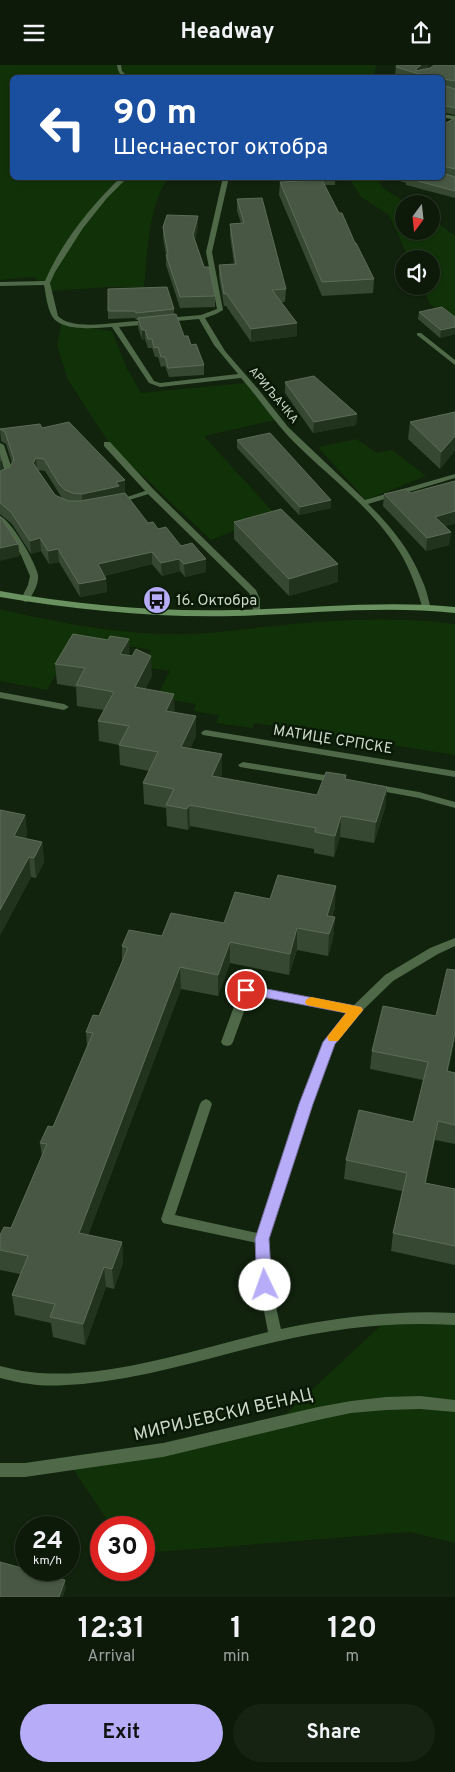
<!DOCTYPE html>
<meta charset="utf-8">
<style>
:root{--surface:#0d1a0a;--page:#162313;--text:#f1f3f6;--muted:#9aa19c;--line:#2d382b;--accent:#b6acf8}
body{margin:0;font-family:Overpass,sans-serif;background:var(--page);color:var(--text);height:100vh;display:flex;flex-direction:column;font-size:19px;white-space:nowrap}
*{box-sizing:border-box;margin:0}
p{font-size:16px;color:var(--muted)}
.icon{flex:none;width:28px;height:28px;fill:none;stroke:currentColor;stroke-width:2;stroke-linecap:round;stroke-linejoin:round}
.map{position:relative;height:1532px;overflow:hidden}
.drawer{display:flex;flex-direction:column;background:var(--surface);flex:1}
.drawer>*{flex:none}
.hud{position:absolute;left:10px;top:10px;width:435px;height:105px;border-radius:8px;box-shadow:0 1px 4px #0004,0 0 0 1px var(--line);background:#1a4fa0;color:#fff;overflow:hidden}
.needle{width:32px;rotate:195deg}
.buttons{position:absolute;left:395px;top:130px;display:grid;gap:10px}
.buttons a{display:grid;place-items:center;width:45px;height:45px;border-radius:50%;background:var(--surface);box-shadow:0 1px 4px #0004,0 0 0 1px var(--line);font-size:25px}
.speed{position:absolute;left:15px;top:1451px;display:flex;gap:10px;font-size:25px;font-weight:700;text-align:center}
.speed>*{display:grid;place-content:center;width:65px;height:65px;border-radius:50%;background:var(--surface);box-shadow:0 1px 4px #0004,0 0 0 1px var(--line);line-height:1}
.speed small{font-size:12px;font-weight:400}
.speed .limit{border:8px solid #d22;background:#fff;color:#111}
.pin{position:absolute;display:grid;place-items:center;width:42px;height:42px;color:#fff;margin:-21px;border:2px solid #fff;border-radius:50%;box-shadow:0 1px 5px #0007}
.me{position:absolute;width:55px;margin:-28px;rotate:357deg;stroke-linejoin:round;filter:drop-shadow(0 0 4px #0008)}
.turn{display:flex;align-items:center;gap:18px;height:105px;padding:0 20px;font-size:22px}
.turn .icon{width:65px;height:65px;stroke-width:2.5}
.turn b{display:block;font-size:35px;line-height:42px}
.eta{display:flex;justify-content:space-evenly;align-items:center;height:85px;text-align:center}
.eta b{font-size:30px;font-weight:700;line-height:35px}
.action{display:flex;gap:10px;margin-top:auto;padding:10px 20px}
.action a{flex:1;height:58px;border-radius:30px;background:var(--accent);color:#111;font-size:20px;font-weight:700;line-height:58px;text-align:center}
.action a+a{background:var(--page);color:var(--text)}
header{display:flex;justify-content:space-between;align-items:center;height:65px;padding:0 20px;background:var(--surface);font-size:22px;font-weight:700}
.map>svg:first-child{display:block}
</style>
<header><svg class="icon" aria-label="menu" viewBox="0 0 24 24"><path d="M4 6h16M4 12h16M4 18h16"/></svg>Headway<svg class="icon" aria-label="share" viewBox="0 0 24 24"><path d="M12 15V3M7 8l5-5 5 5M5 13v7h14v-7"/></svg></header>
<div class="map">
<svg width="455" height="1532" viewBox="0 0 455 1532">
<rect width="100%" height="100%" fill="#11220d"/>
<!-- green -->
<g fill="#113208">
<path d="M 0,0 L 376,0 L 375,7 L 371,12 L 12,12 L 12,112 L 169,113 C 150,131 146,196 144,223 L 107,222 L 49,226 L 34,212 L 0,215 Z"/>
<polygon points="349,113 380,113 381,122 408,139 404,139 404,166 431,166 431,153 455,171 455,256 430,239 422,221 431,221 431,194 409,194 389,150 361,132"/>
<polygon points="62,256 77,261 112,266 127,304 141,328 245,318 275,355 204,371 275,449 211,475 111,381 68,315 57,280"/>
<polygon points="356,374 377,388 392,385 426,411 366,435 318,382"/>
<path d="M 0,544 C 58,558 128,571 187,569 C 223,568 257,562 293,559 C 346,554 402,552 455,559 L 455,690 L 255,658 L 252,663 L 216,658 L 219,650 L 194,646 L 196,639 L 156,633 L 170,606 L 143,602 L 151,585 L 78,572 L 47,625 L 0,616 Z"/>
<polygon points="392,1250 455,1251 455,1478 410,1467 144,1488 144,1462 112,1462 67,1395 172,1378 286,1349"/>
</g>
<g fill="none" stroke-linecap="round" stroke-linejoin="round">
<!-- service -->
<g fill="#4e6848" fill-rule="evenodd">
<polygon points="0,378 4,380 13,407 11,413 0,417 0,412 4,410 5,407 0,391"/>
<polygon points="148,425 154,425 155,427 116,439 112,437"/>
<path d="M 0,451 C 11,455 36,498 38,510 C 39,519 33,529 28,536 L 25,537 L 21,534 L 28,520 L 30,511 L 21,490 L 0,458 Z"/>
<polygon points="0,627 64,639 69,642 64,645 0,633"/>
<polygon points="206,665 455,706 455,712 203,670 201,668 203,666"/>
<polygon points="243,697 337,712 342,715 337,718 240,702 238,700"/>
<polygon points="373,719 419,727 455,737 455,743 419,733 370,724 368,722 370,720"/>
<polygon points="246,921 356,941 360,942 362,945 360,948 356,949 250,930 233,977 231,980 227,981 223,980 221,977 240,925 242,922"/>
<polygon points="206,1034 210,1036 212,1039 175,1150 262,1169 266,1170 268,1174 266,1178 262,1179 167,1159 163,1158 161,1154 200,1039 202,1036"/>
</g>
<!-- minor -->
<g fill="#4e6848" fill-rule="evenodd">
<path d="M 117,0 L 121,0 L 122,6 L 128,12 C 120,12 118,7 117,0 Z"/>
<polygon points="442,49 455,51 455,55 442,52"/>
<path d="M 121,112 L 128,112 L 107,133 L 83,163 L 55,207 L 50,218 L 58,251 C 75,269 131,253 154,256 L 155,257 L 152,259 L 119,262 L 154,316 L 160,318 L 238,309 L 214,280 L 199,254 L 166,257 L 163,255 L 166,253 L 201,250 L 217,244 L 206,187 L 223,112 L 229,112 L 212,187 L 223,245 L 216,249 L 205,253 L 225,286 L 258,324 L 288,362 L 365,435 L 455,409 L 455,413 L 368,439 C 390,460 411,486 422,515 C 426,523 428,532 430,541 L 429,543 L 423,543 L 422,541 C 417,524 411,507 402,491 C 375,444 327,411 289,372 C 272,354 258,332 241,313 L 160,322 L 149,318 L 112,262 C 96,263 61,267 52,251 C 47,242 46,230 44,220 L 0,221 L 0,217 L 45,216 C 61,178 91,141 121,112 Z"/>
<polygon points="417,268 421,268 455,295 455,300 417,270"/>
<polygon points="104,377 110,377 154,425 256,525 260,534 260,549 257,550 253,547 252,534 249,528 148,429 104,381"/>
<path d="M 455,873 L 455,881 L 438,889 L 393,916 L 360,948 L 334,979 L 312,1039 L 268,1174 L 271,1220 L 281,1264 C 339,1252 396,1245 455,1248 L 455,1260 C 394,1256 334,1263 275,1277 C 211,1292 148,1313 83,1319 C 65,1320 47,1322 30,1319 C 20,1318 10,1315 0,1313 L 0,1301 C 10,1303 20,1306 30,1307 C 104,1316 196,1284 268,1267 L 259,1220 L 256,1174 L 300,1039 L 323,977 L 352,942 L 385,910 L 430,883 Z"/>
</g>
<!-- tertiary -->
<polygon fill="#4e6848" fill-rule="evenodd" points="420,1331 455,1335 455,1347 420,1344 386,1345 351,1348 318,1355 163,1392 25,1412 0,1412 0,1398 25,1398 163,1378 318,1342 351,1336 386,1332"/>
<!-- secondary -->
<path fill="#699260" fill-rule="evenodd" d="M 0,526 C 78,540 156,547 235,545 C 309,544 381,535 455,542 L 455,548 C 381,540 309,549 235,551 C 156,553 78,545 0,532 Z"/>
</g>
<!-- wall -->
<g fill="#364832" fill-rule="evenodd">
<polygon points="397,0 430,0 423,5 455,0 455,50 442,47 442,12 407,12 395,9 396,2"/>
<polygon points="455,53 455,133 406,120 406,118 393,114 393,112 442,112 442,60"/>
<polygon points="311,112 335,112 335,120 324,120 374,214 373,228 322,231 279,130 280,117 313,115"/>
<polygon points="237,134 286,224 285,237 281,237 297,258 297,271 251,277 226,241 224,241 219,212 219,200 234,199 230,171 230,159 241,158 237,146"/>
<polygon points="198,151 198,161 195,175 215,231 215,242 180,243 166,200 166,190 163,173 163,162"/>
<polygon points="174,244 174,249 184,271 191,280 204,300 204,310 169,312 165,301 161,302 158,292 155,292 152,283 148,283 145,274 142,275 138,262 138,255 136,255 135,253 108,254 108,246"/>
<polygon points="419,247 455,252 455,269 440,273 418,254"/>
<polygon points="285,317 357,349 356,360 313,368 285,328"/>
<polygon points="455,347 455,385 440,404 408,374 410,357"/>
<path d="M 42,363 L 125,415 L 125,428 L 121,429 L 148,458 L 158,464 L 181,481 L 206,507 L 185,512 L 180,506 L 162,511 L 152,499 L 104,511 L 106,514 L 107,527 L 80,532 L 59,497 L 49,499 L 41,486 L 31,489 L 12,459 L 0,449 L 0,389 L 3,405 L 10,402 L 12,398 L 6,379 L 1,376 L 0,364 ZM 38,405 L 45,406 L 62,433 L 55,430 Z"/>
<polygon points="237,375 331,443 299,450 237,383"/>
<polygon points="384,429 445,461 451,467 449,480 426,486 383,441"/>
<polygon points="234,457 338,517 289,531 234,474"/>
<polygon points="129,591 152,611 145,624 175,647 196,671 190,683 222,689 222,709 220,713 317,730 346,715 387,722 385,743 374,778 340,772 334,792 314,788 314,784 190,761 188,765 167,761 166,743 144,739 143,718 149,706 120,700 119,680 99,676 98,656 104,645 77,641 76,622 57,619 55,599"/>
<polygon points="0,745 25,750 27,770 25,774 42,777 44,797 36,813 31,812 0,870"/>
<polygon points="270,834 335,842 332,852 335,852 333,874 328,891 297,885 289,910 230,898 218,931 181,924 88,1170 122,1177 123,1198 114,1224 106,1222 85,1280 53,1272 51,1258 15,1250 12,1230 20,1209 0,1205 0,1170 11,1163 42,1092 40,1078 53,1062 87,981 86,967 99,951 122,896 122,881 162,871 224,858"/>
<polygon points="455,974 448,1006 455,1008 455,1079 435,1075 426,1118 455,1124 455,1200 391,1186 393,1168 402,1126 344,1114 346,1095 413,1057 423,1015 370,1004 372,986"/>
</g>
<!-- shaded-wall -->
<g fill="#21321d">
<polygon points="421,0 430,0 418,9 416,8 416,4"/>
<polygon points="198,151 198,161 193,181 193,170"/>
<polygon points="297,258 297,271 251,277 251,264"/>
<polygon points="455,262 455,269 440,273 441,265"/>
<polygon points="142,265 145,265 145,274 142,275"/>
<polygon points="357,349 356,360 313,368 314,357"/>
<polygon points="455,371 455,385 440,404 441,387"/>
<polygon points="36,393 37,405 33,398"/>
<polygon points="2,395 3,407 0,410 0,397"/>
<polygon points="125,415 125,428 83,441 82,429"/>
<polygon points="331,435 331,443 299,450 300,442"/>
<polygon points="455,446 455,459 433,464 435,452"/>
<polygon points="451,467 449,480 426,486 427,473"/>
<polygon points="40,473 41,486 31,489 30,476"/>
<polygon points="18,479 20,491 0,496 0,483"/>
<polygon points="58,484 59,497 49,499 48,486"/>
<polygon points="152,487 152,499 98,512 98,499"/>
<polygon points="179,494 180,506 162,511 161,498"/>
<polygon points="206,494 206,507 185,512 184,499"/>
<polygon points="338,499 338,517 289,531 289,514"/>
<polygon points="106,514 107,527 80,532 79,519"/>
<polygon points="129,574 130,595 120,589"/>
<polygon points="151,591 152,611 136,643 135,622"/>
<polygon points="174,629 175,650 166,646"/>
<polygon points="196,651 196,671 182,702 181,682"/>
<polygon points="222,689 222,709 212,732 212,711"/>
<polygon points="387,722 385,743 374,778 376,757"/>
<polygon points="189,740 190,761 188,765 187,744"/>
<polygon points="25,750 27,770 16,791 14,771"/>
<polygon points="341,751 340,772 334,792 335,771"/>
<polygon points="42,777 44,797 36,813 34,793"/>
<polygon points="29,792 31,812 0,870 0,845"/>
<polygon points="336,821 335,842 326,869 327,851"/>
<polygon points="335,852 333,874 328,891 329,869"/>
<polygon points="297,863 297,885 289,910 290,889"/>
<polygon points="230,877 230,898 218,931 218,910"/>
<polygon points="180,902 181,924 81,1188 79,1168"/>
<polygon points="455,968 455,974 444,1025 447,1006"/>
<polygon points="438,1056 435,1075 422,1136 425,1118"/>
<polygon points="122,1177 123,1198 114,1224 112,1204"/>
<polygon points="104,1202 106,1222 85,1280 83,1259"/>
<polygon points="65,1515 66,1523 63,1532 59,1532"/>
</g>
<!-- building -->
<g fill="#475743" stroke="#5c6c58">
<polygon points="397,0 421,0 416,4 416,6 430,3 434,0 455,0 455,16 443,14 442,15 442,12 422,12 426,11 396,2"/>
<polygon points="442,20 455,24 455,43 442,40"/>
<polygon points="455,53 455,104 443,101 442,101 442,63 446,61 442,60"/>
<polygon points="442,108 455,112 455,126 407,113 442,112"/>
<polygon points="315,112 335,112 335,113 316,114"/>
<polygon points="322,115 339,148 342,148 355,178 356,178 374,214 322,217 280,117"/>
<polygon points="262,133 286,224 272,225 297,258 251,264 226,228 224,229 219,200 236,199 230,159 244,158 237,134"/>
<polygon points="167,150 198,151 193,170 204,202 209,202 215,231 180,232 166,190 168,189 163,162"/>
<polygon points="167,222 174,244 136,248 135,246 108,246 108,224"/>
<polygon points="442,242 455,252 455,262 441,265 419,247"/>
<polygon points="176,249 184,271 188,271 191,280 196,279 204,300 168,303 165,292 161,292 158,282 154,283 152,274 148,274 145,265 142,265 138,253"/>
<polygon points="314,311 357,349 314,357 285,317"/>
<polygon points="455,347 455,371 441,387 410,357"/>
<polygon points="69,357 125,415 116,417 119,421 106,424 82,429 72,428 65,425 59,419 44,394 36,393 33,398 55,430 68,436 80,436 125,428 148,458 153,457 158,464 166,462 181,481 192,478 206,494 184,499 179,494 161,498 152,487 98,499 106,514 79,519 58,484 48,486 40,473 30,476 11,447 0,438 0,406 10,402 14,394 5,367 0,364 40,359 42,363"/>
<polygon points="270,368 331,435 300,442 237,375"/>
<polygon points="455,416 455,446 435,452 451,467 427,473 384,429 406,424 410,428"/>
<polygon points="281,444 338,499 289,514 234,457"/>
<polygon points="0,451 18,479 0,483"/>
<polygon points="73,569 108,575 110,571 129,574 120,589 132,591 136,584 151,591 135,622 174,629 166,646 196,651 181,682 222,689 212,711 317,730 326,707 346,710 345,714 387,722 376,757 341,751 335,771 315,767 316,763 189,740 187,744 166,740 174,724 143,718 158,687 119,680 129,661 98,656 114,627 76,620 85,603 55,599"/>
<polygon points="0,745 25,750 14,771 42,777 34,793 29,792 0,845"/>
<polygon points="278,810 336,821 327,851 335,852 329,869 297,863 290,889 230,877 218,910 180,902 79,1168 122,1177 112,1204 104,1202 83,1259 50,1252 55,1239 12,1230 28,1191 0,1185 0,1170 4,1162 11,1163 47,1079 40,1078 48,1061 53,1062 93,968 86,967 93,950 99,951 128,883 122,881 129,865 162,871 171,848 224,858 235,827 270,834"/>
<polygon points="447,904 455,905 455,968 447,1006 455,1008 455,1060 438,1056 425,1118 455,1124 455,1181 393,1168 407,1108 346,1095 359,1045 413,1057 428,997 372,986 383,941 436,951"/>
<polygon points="0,1497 65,1515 59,1532 0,1532"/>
</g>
<!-- route -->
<polygon fill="#b6acf8" stroke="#7670a1" points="246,920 356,941 361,942 363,945 335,979 313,1039 269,1174 272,1220 270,1225 265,1227 260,1225 257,1220 255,1174 299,1039 323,977 346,948 242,928 240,925 242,922"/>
<!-- slow -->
<polygon fill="#f59e0b" points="311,932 361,942 363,945 338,976 329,976 327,972 346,948 307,940 305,937 307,934"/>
<!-- icons -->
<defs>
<g id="bus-disc" transform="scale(1.4375)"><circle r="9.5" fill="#b6acf8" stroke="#081905"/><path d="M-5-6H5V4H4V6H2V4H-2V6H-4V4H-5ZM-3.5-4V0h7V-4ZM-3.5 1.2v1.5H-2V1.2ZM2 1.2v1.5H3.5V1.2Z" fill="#111"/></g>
</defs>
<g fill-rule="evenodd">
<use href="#bus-disc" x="157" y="535"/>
</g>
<g text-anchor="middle" stroke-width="5" stroke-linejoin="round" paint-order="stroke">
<!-- far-street labels -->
<g font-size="12" fill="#cdd8cb" stroke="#081905">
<text transform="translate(274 330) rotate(50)" y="4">АРИЉАЧКА</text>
</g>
<!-- poi labels -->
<g font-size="15" fill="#cdd8cb" stroke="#081905" text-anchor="start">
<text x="176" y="540">16. Октобра</text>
</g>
<!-- street labels -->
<g font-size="15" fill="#cdd8cb" stroke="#081905">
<text transform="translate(333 674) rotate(9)" y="5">МАТИЦЕ СРПСКЕ</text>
</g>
<!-- near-street labels -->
<g font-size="18" fill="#cdd8cb" stroke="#081905">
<text transform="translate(223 1349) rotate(-13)" y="6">МИРИЈЕВСКИ ВЕНАЦ</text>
</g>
</g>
</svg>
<div class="buttons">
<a><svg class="needle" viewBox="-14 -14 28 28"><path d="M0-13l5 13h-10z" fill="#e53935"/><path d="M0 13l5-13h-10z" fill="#9aa19c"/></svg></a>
<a><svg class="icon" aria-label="sound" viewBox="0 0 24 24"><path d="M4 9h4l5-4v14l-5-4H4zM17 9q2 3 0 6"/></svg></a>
</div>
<div class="speed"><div>24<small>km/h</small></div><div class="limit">30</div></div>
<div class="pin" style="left:246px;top:925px;background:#d93025"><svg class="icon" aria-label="arrive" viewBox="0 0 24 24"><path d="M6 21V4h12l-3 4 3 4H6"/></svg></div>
<svg class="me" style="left:265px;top:1220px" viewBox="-20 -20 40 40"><circle r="19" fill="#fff"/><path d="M0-13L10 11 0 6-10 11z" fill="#b6acf8"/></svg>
<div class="hud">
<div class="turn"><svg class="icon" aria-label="left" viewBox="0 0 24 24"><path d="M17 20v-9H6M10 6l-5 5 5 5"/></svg><div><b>90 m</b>Шеснаестог октобра</div></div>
</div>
</div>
<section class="drawer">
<div class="eta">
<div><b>12:31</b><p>Arrival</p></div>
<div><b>1</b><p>min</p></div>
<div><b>120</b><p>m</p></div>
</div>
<div class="action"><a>Exit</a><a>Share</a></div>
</section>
